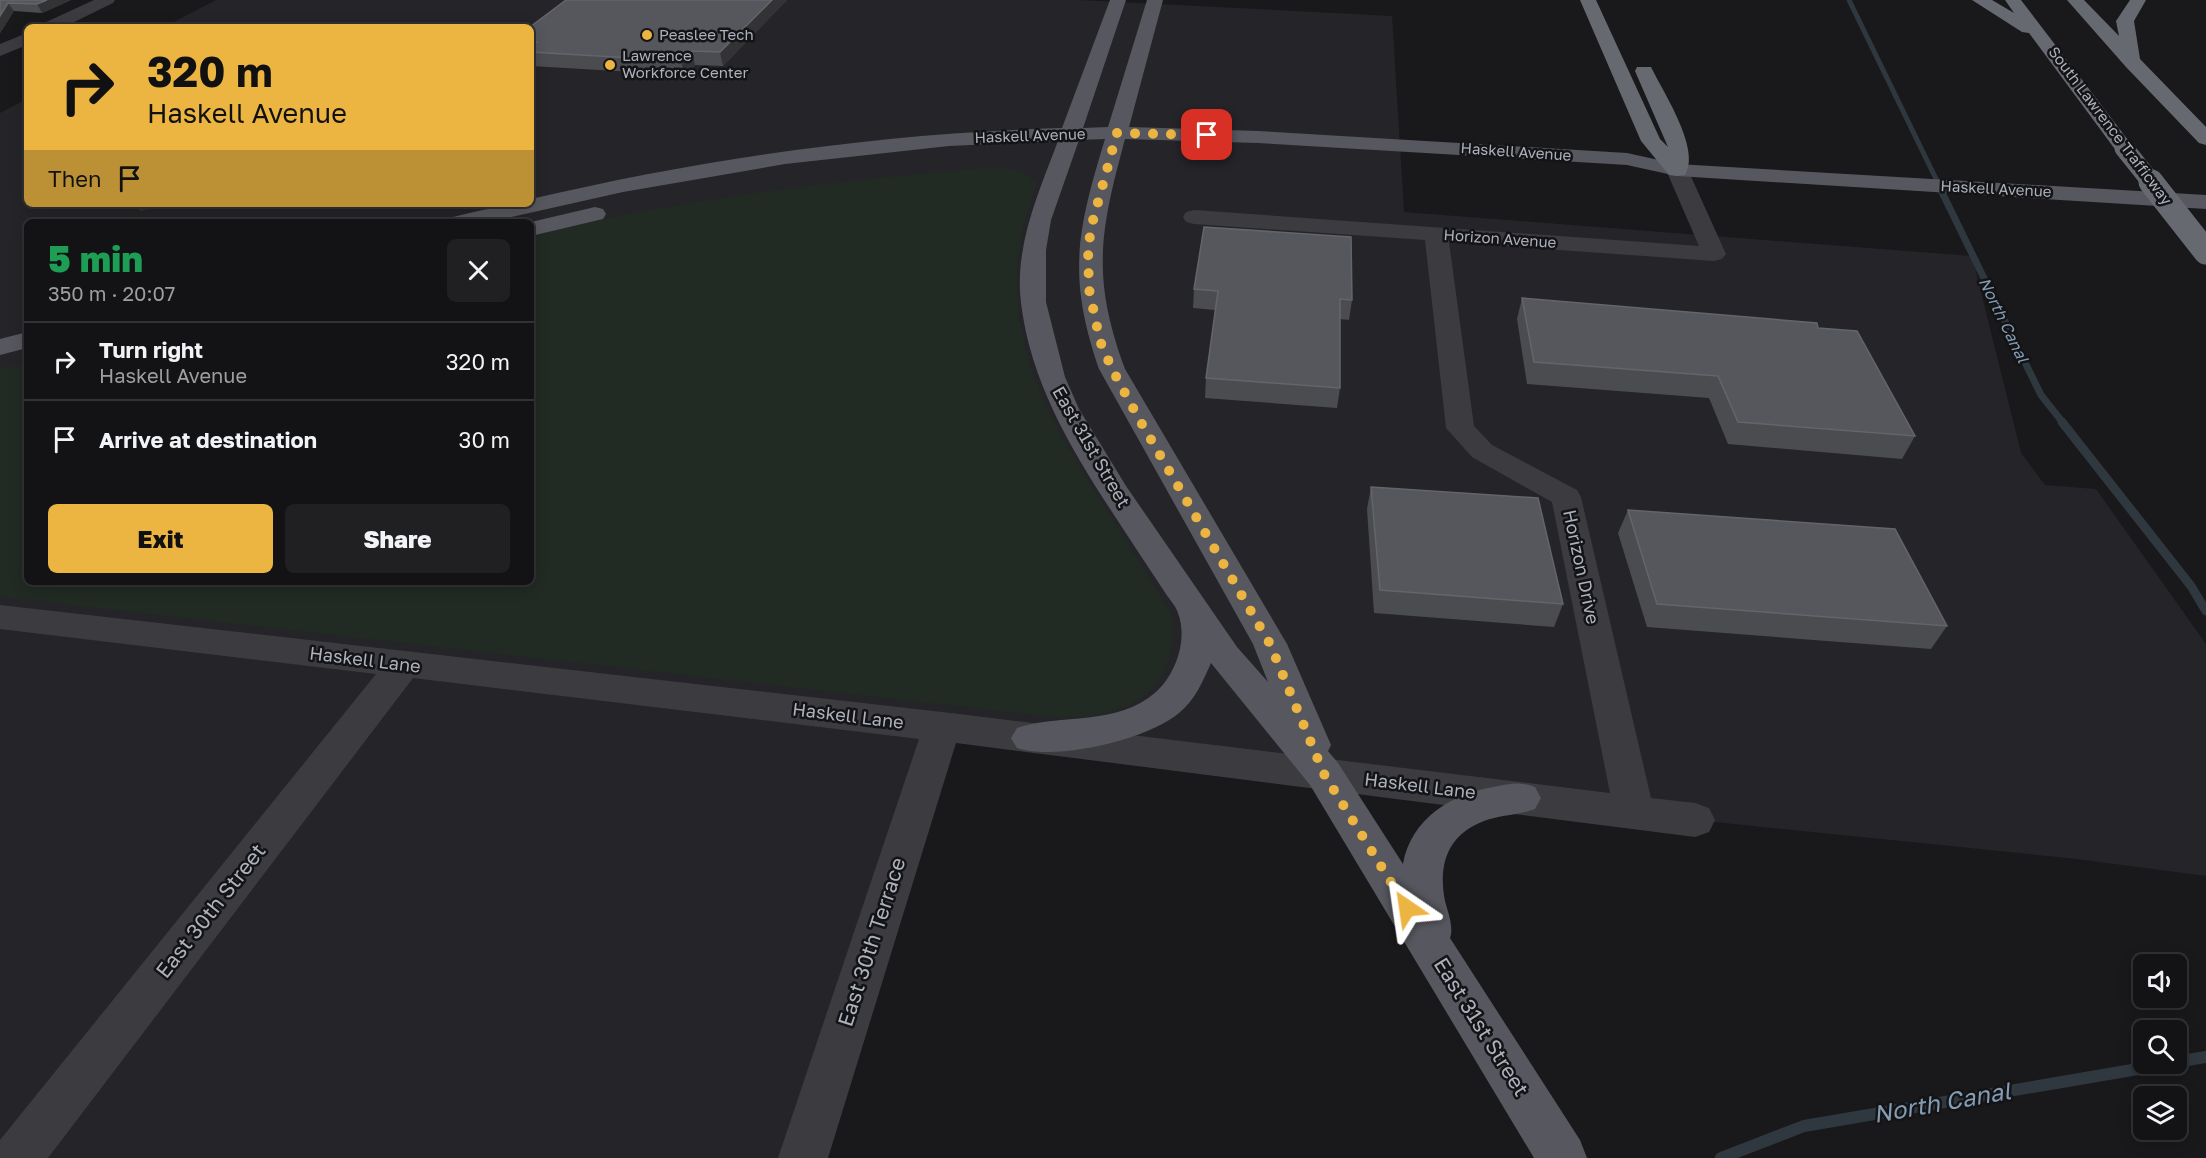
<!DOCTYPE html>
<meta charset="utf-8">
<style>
:root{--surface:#131315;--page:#202022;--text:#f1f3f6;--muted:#9d9ea0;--line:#323234;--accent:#ecb541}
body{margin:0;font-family:"Golos Text",sans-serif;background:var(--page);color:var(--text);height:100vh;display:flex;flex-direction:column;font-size:22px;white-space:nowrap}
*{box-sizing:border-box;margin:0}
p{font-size:20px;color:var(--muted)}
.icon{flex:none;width:33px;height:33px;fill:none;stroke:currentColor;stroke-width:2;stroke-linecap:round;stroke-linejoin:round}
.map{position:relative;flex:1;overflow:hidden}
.sheet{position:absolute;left:24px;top:219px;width:510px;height:366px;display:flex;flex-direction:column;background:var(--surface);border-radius:9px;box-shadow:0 3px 15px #0003,0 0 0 2px var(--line)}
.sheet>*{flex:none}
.top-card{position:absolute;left:24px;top:24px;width:510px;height:183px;border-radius:9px;box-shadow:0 3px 15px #0003,0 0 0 2px var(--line);background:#ecb541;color:#111;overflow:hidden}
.controls{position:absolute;left:2133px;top:954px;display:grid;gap:12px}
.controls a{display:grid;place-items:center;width:54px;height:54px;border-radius:9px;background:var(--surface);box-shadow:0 3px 15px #0003,0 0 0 2px var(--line);font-size:30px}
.pin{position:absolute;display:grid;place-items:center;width:51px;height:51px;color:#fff;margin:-26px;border-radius:12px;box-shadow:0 3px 9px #0006}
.me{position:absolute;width:66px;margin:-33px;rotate:328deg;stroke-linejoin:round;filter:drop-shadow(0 0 4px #0008)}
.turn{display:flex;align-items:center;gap:21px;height:126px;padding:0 24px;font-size:27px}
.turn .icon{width:78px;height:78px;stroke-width:2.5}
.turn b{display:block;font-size:42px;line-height:51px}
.then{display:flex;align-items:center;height:57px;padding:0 24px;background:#0003;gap:12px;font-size:22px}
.round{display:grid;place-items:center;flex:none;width:63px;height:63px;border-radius:9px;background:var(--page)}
.headline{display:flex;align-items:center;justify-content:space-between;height:102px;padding:0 24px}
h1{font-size:36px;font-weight:800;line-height:45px;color:#1e9e55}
.action{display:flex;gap:12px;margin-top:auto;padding:12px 24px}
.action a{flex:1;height:69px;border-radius:9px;background:var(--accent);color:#111;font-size:24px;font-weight:800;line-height:69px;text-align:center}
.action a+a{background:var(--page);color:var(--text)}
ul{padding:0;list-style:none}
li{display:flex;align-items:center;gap:18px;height:78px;padding:0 24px;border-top:2px solid var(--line)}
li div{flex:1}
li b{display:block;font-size:22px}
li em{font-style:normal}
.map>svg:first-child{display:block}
</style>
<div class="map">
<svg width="2206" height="1158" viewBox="0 0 2206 1158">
<rect width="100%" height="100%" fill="#19191c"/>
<!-- built -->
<path fill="#252529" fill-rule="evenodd" d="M 216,0 L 1079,0 L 1392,16 L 1404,212 L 1972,256 L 2021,453 L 2045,485 L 2096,489 L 2206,644 L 2206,876 L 2077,859 L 1695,820 L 942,727 L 803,1158 L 0,1158 L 0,113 L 27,99 L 27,204 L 531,204 L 531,27 L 164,27 ZM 27,222 L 531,222 L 531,582 L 27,582 Z"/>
<!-- green -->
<path fill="#212a23" d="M 983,168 C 1001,168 1026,166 1036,184 L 1023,229 L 1017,268 L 1019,319 L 1031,370 L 1046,406 L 1066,444 L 1172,615 C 1180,691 1128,719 1059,718 L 0,597 L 0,369 L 27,363 L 27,582 L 531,582 L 531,235 C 679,199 831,181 983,168 Z"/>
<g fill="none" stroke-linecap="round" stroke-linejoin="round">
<!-- stream-far3 -->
<polyline stroke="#30383f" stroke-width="5" points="1849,0 1938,183"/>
<!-- stream-far2 -->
<polyline stroke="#30383f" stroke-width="7" points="1937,182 2041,395 2064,424"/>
<!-- stream-far1 -->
<polyline stroke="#30383f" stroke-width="9" points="2062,422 2191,586 2206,611"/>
<!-- stream -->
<g stroke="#30383f" stroke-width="12">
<polyline points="2176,1062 2206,1057"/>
<polyline points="1721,1158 1804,1126 2167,1064"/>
</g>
<!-- minor -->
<g fill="#3b3b40" fill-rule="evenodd">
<polygon points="94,0 115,0 113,3 64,27 41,27 44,23"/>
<polygon points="27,33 27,45 0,56 0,44"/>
<polygon points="1677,164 1685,165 1688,170 1726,254 1722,259 1714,261 1449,242 1474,426 1492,445 1577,490 1581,497 1651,798 1695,803 1709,808 1715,820 1709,832 1695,837 956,743 828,1158 778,1158 919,739 413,678 48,1158 0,1158 0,1140 376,674 0,629 0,605 942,712 1610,793 1552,502 1472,457 1446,428 1425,240 1194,224 1186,222 1183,217 1186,212 1194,210 1699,246 1666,170 1669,165"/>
</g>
<!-- major -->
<g fill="#57585f" fill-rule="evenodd">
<path d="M 1110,0 L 1126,0 L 1083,128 L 1108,127 L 1147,0 L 1163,0 L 1129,127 L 1258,131 L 1627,153 L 1677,164 L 2206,195 L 2206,209 L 1677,176 L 1627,165 L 1258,143 L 1125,139 C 1100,232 1091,276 1125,369 L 1287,644 L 1331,745 L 1328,751 L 1338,763 L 1403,864 C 1411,819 1451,794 1493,787 C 1510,784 1519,781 1535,787 L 1541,798 L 1535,809 C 1519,815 1500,815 1484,821 C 1447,835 1438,865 1445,901 C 1448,913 1454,927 1450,938 L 1580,1140 L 1587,1158 L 1534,1158 L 1310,785 L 1211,663 C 1203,681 1195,700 1179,713 C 1147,740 1056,761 1017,748 L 1011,738 L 1017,728 C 1062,713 1116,727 1156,692 C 1176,674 1188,639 1178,613 C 1176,606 1169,599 1166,594 C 1155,577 1144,561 1133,544 C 1084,469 1032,394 1021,303 C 1014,246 1039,192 1058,141 L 949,146 L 785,164 L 623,192 L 489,222 L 450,222 L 453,217 C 479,211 504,204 531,204 L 531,199 C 705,158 884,133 1062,128 ZM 1105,139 C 1077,231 1067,276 1099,369 L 1253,644 L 1268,682 L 1237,647 L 1126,486 L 1079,409 L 1065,377 L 1046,302 L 1046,250 L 1051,220 L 1079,140 Z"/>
<polygon points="595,207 603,209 606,214 603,219 531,236 531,222"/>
<polygon points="27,332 27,348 0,355 0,339"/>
</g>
<!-- highway -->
<g fill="#676971" fill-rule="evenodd">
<path d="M 1580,0 L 1596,0 L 1660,139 L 1668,147 L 1635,71 L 1637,67 L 1651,67 L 1653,71 C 1665,95 1701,150 1685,175 L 1677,176 L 1669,175 L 1641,141 Z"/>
<polygon points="1972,0 1992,0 2014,13 2005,0 2021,0 2131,144 2134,148 2131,152 2124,154 2117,152 2029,33 2022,32"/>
<polygon points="2067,0 2084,0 2119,36 2116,21 2130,0 2146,0 2134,21 2140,59 2206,127 2206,145 2199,143 2126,67"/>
</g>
<!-- highway-bridge-far1 -->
<polyline stroke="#676971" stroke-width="19" points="2124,148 2152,183"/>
<!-- highway-bridge -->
<polyline stroke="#676971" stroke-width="25" points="2151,182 2206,252"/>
</g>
<!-- wall -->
<g fill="#4b4c50">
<polygon points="0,0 71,0 42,13 14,11 0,33"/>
<polygon points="566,0 787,0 723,66 695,65 685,75 531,66 531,27"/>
<polygon points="1194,289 1352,300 1349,320 1340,319 1340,388 1337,408 1205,398 1206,378 1215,310 1193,308"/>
<polygon points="1522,298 1818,328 1915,436 1902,459 1728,444 1709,398 1527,384 1517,319"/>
<polygon points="1371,487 1563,604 1554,627 1374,613 1367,509"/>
<polygon points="1628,510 1947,626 1931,649 1647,627 1618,533"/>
</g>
<!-- shaded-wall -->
<g fill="#333336">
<polygon points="47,0 71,0 42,13 37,4"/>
<polygon points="772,0 787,0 723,66 720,52"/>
<polygon points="8,3 14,11 0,33 0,16"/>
<polygon points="692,51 695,65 685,75 681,61"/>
<polygon points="136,204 169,204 140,211"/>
</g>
<!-- building -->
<g fill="#56575c" stroke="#63656a" stroke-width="1.5">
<polygon points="0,0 47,0 37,4 8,3 0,16"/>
<polygon points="566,0 772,0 720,52 692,51 681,61 531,52 531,46 537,42 531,41 531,27 530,27"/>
<polygon points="1204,227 1351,237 1352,300 1340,299 1340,388 1206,378 1218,291 1194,289"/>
<polygon points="1522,298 1817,323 1818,328 1857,331 1915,436 1738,422 1718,376 1534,362"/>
<polygon points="1371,487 1538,498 1563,604 1380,590"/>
<polygon points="1628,510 1895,529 1947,626 1657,604"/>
</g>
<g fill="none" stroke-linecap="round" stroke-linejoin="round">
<!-- route -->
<polyline stroke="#ecb541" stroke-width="10" stroke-dasharray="0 18" points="1207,135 1117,133 1092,224 1088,248 1089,289 1100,341 1112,369 1139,419 1270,644 1324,774 1407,908"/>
</g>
<!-- markers -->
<g fill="#ecb541" stroke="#141417" stroke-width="2">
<circle cx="647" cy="35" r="6"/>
<circle cx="610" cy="65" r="6"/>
</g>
<g text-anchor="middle" stroke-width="5" stroke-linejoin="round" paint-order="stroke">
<!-- far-poi labels -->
<g font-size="15" fill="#acb1bb" stroke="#141417" text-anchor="start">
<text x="659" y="40">Peaslee Tech</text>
<text x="622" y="61">Lawrence<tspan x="622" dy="17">Workforce Center</tspan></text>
</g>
<!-- far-street labels -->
<g font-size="15" fill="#acb1bb" stroke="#141417">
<text transform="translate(2110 126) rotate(53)" y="5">South Lawrence Trafficway</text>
<text transform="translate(1030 136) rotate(-2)" y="5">Haskell Avenue</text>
<text transform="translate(1516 152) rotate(4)" y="5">Haskell Avenue</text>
<text transform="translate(1996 189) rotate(3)" y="5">Haskell Avenue</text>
<text transform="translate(1500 239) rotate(4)" y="5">Horizon Avenue</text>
</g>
<!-- far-water labels -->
<g font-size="16" font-style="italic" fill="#859db4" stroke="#141417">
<text transform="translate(2004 320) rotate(64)" y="6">North Canal</text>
</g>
<!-- street labels -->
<g font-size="18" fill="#acb1bb" stroke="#141417">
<text transform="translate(1091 447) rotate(60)" y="6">East 31st Street</text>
<text transform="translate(1581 567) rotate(78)" y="6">Horizon Drive</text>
<text transform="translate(365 660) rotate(7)" y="6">Haskell Lane</text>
<text transform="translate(848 716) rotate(7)" y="6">Haskell Lane</text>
<text transform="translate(1420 786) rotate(7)" y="6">Haskell Lane</text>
</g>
<!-- near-street labels -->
<g font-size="21" fill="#acb1bb" stroke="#141417">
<text transform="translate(211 911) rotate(-52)" y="7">East 30th Street</text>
<text transform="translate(872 942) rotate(-72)" y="7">East 30th Terrace</text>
<text transform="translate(1481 1027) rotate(58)" y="7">East 31st Street</text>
</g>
<!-- near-water labels -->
<g font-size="24" font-style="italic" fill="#859db4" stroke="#141417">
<text transform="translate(1942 1103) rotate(-10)" y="8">North Canal</text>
</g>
</g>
</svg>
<div class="controls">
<a><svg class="icon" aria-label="sound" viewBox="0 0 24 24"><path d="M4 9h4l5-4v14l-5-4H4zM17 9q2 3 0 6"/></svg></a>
<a><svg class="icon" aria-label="search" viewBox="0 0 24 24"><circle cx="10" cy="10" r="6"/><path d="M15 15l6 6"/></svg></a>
<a><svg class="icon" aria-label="layers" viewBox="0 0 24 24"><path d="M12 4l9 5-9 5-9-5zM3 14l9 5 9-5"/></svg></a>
</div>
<div class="pin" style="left:1207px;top:135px;background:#d93025"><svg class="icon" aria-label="arrive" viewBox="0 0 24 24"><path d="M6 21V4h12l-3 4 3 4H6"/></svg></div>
<svg class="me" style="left:1407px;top:908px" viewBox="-20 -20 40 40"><path d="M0-17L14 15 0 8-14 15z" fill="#ecb541" stroke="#fff" stroke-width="4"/></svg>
<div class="top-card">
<div class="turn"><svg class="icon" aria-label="right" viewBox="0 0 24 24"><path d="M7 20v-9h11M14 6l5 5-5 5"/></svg><div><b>320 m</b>Haskell Avenue</div></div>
<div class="then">Then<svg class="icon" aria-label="arrive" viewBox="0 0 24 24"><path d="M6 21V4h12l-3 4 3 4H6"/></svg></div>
</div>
<section class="sheet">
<div class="headline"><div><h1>5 min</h1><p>350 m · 20:07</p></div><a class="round"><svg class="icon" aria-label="close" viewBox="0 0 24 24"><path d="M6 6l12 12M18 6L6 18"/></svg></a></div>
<ul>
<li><svg class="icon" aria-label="right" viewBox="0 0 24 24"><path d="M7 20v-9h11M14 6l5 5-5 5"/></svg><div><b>Turn right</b><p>Haskell Avenue</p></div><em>320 m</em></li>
<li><svg class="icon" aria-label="arrive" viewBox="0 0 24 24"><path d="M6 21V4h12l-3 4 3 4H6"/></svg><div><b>Arrive at destination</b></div><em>30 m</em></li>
</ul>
<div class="action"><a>Exit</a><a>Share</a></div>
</section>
</div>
